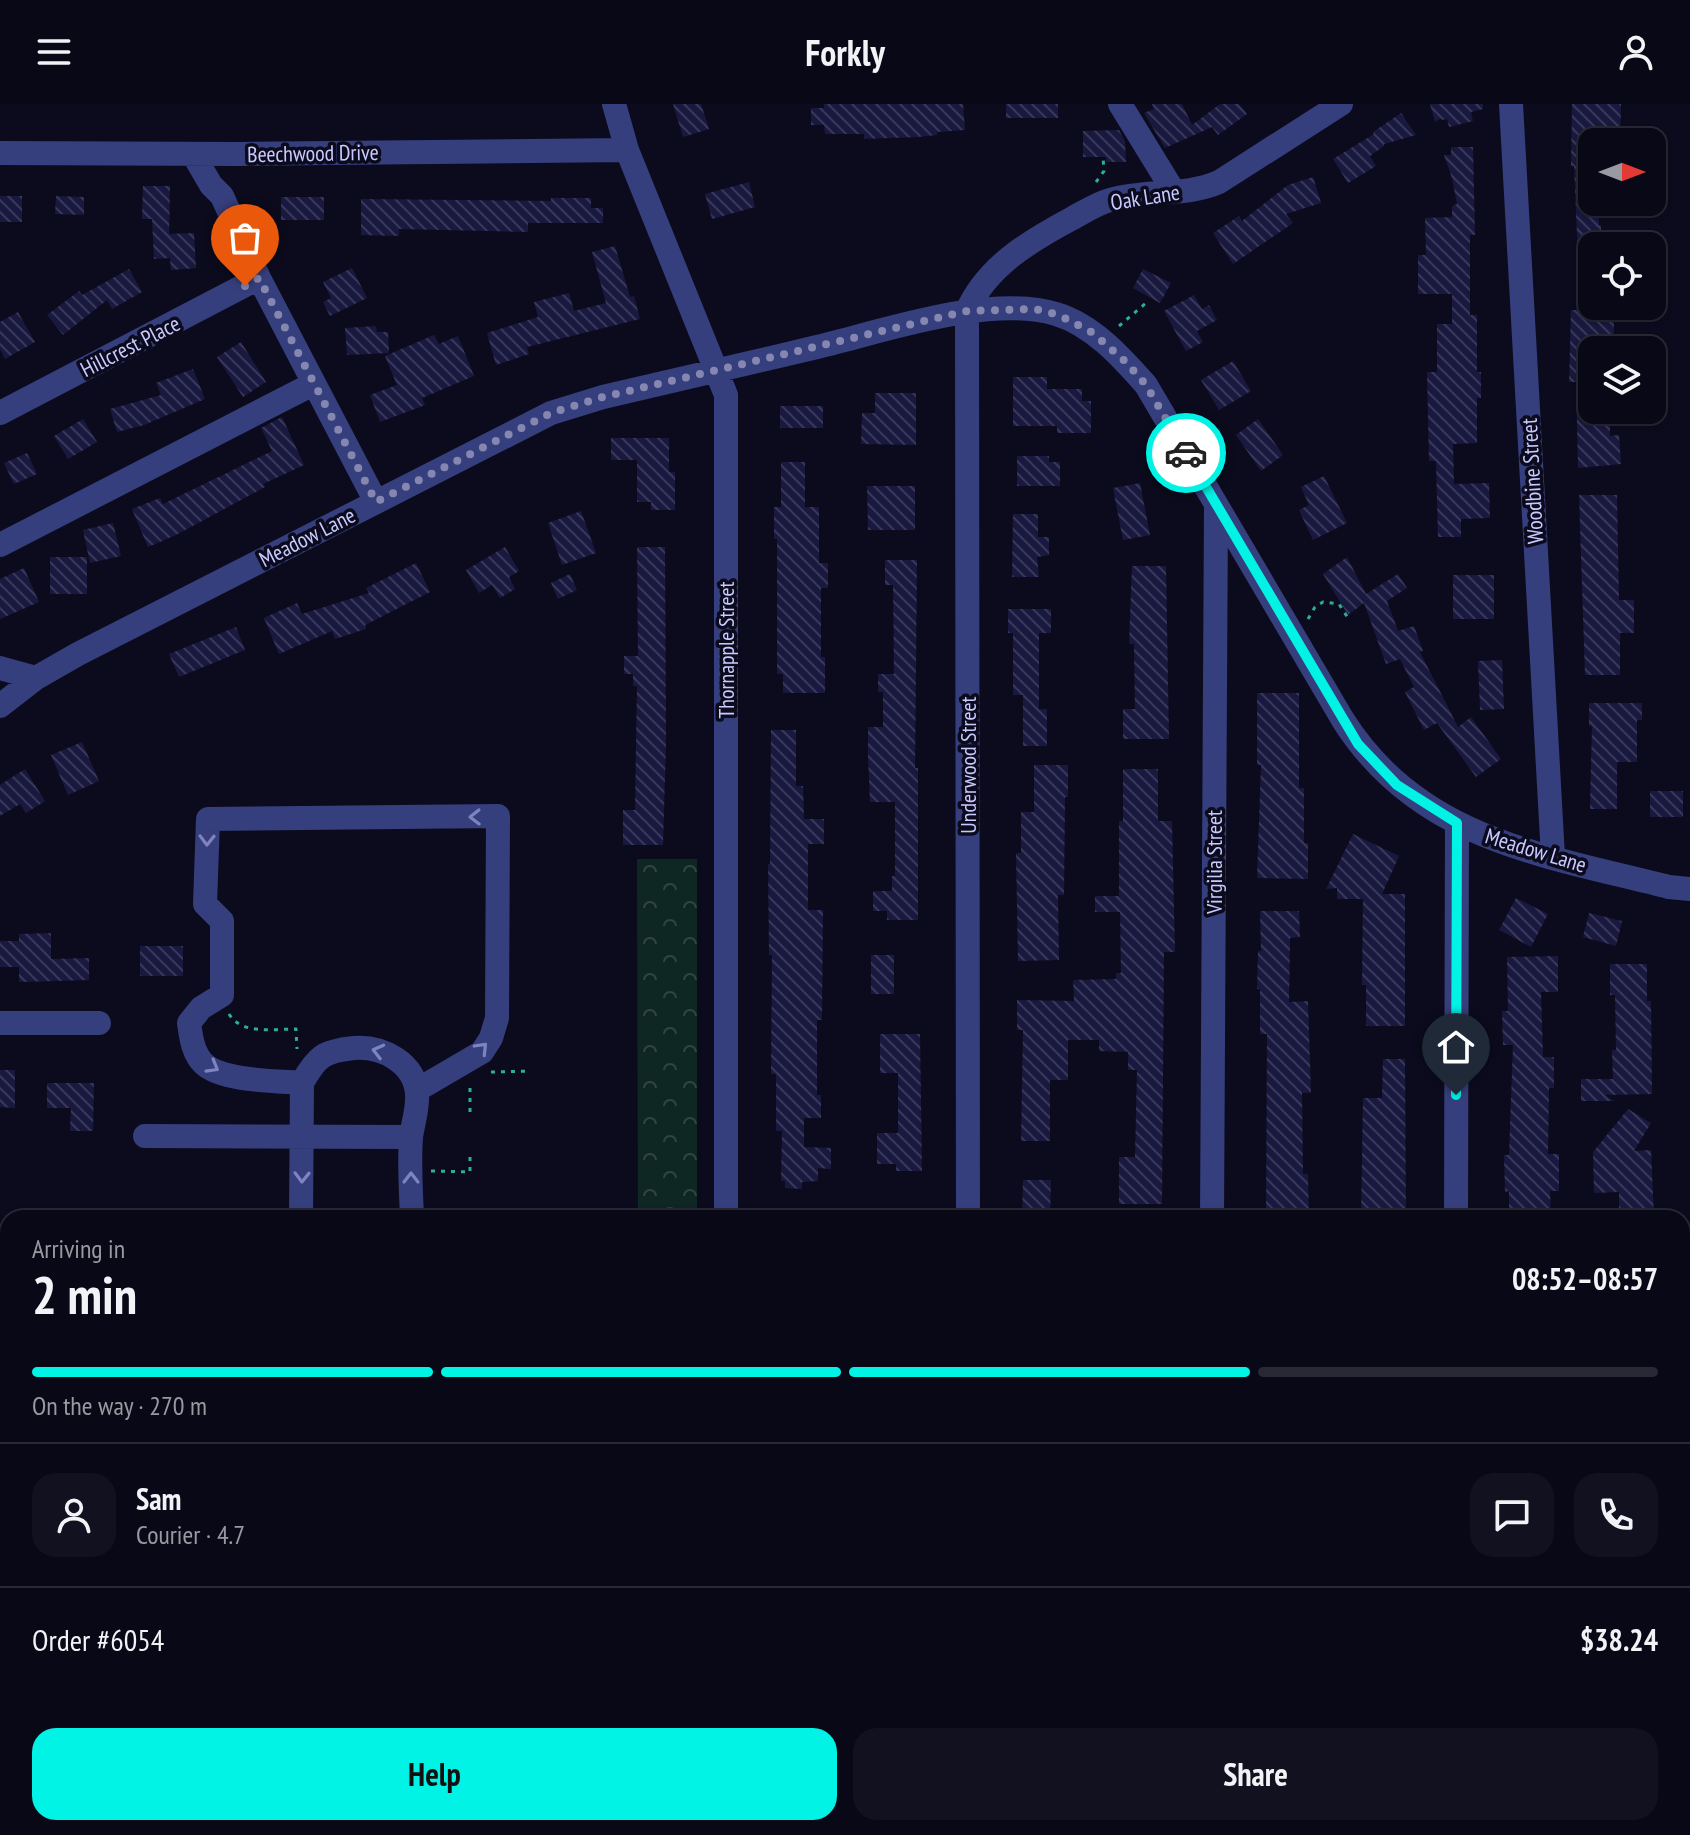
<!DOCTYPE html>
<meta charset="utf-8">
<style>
body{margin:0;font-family:"PT Sans Narrow",sans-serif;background:#12111f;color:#f1f3f6;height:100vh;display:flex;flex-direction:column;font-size:30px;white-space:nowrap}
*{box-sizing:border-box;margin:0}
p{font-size:26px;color:#999aa1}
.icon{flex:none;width:44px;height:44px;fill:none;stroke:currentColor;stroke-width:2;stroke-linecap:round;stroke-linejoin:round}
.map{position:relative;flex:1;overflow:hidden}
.panel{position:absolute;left:0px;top:1106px;width:1690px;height:626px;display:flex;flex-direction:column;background:#090816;border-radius:24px 24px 0 0;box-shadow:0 2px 6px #0004,0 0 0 2px #292935}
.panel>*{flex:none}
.needle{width:52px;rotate:90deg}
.fabs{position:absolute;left:1578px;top:24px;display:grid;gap:16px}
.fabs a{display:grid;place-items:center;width:88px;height:88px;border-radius:16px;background:#090816;box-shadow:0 2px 6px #0004,0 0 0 2px #292935;font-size:40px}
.pin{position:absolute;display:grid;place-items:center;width:68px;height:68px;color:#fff;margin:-82px -34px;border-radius:50% 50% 50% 0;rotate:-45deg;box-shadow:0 0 8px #0007}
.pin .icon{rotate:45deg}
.courier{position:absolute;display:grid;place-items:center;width:80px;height:80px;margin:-40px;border:6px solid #00f3e5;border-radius:50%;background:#fff;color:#222;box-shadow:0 2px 10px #0007}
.summary em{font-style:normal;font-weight:600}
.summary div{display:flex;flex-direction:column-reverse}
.summary{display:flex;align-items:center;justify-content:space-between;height:136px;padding:0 32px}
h1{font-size:52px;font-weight:600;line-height:60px}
.bar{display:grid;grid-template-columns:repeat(4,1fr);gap:12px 8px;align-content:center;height:96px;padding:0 32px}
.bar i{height:10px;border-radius:6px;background:#292935}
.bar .current{background:#00f3e5}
.bar p{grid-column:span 4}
.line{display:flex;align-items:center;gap:20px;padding:0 32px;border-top:2px solid #292935}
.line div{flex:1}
.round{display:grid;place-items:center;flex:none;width:84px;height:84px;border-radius:24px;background:#12111f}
.action{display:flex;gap:16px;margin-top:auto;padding:16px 32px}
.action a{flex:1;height:92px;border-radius:24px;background:#00f3e5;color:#111;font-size:32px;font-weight:600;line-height:92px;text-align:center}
.action a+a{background:#12111f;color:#f1f3f6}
header{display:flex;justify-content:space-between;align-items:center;height:104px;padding:0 32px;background:#090816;font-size:36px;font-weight:600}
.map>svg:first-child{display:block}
.forest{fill:url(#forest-crowns)}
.green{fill:#0f2722}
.building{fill:url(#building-back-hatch)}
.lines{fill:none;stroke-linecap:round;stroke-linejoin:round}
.path{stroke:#2caf92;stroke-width:3;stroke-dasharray:4 6;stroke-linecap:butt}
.minor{stroke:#363f7d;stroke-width:24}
.major{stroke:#a14fff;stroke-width:24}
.oneway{stroke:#7f84be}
.done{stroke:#8687b0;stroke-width:8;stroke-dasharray:0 14.4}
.route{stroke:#00f3e5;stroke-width:10}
.labels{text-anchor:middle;stroke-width:7;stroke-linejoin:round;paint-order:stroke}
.street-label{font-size:22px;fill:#c8caff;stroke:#0c0b1d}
</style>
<header><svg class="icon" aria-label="menu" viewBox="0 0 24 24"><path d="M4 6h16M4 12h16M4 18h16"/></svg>Forkly<svg class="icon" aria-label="person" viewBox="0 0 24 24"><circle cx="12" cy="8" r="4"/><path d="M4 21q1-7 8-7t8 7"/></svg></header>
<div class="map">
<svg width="1690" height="1731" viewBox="0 0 1690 1731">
<defs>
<pattern id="forest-crowns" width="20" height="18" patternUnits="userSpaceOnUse" patternTransform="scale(2)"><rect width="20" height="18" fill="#0f2722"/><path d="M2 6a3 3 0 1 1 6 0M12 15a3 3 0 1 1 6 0" fill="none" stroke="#304543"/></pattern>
<pattern id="building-back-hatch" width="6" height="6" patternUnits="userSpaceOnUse" patternTransform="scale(2)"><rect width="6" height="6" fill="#19183e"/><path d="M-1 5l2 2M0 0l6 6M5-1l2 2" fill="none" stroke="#39385b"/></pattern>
</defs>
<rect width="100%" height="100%" fill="#0c0b1d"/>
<!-- forest -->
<path class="forest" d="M 637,755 L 697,755 L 697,1114 L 638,1114 Z"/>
<!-- green -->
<path class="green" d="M 438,1724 L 535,1724 L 535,1731 L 439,1731 Z"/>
<!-- building -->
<path class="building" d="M 673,0 L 701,0 L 709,25 L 683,33 Z
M 824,0 L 963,0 L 965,26 L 937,28 L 937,31 L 918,33 L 864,35 L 864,30 L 825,30 L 824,21 L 811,21 L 811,4 L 824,4 Z
M 1006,0 L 1058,0 L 1058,14 L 1006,14 Z
M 1152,0 L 1182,0 L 1192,21 L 1220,0 L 1239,0 L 1247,10 L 1218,31 L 1212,23 L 1165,44 L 1144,9 L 1154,5 Z
M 1430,0 L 1483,0 L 1483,5 L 1471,8 L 1473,17 L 1449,23 L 1447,15 L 1441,16 L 1441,14 L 1435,18 Z
M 1572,0 L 1621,0 L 1620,38 L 1592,38 L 1592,98 L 1599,98 L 1599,121 L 1601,121 L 1601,142 L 1592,142 L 1592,155 L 1578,155 L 1574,62 L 1571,62 Z
M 1401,9 L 1416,31 L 1384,40 L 1384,42 L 1370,52 L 1376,62 L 1348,79 L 1333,55 L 1374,30 L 1373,28 Z
M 1119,26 L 1125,37 L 1126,58 L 1106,58 L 1106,53 L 1083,53 L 1083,27 Z
M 1451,43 L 1473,43 L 1475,131 L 1470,131 L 1470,211 L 1477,211 L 1477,268 L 1481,268 L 1481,294 L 1477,294 L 1477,339 L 1453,340 L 1454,380 L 1489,379 L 1490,414 L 1461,415 L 1461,433 L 1438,433 L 1436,357 L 1429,357 L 1427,268 L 1437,268 L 1437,220 L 1452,220 L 1452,190 L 1418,190 L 1418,151 L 1426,151 L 1425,114 L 1452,113 L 1452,102 L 1457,100 L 1452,74 L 1444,51 L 1451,51 Z
M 1313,73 L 1321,99 L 1286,110 L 1293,119 L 1233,160 L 1213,129 L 1239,112 L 1242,117 L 1288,81 Z
M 749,78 L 755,103 L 712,115 L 705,90 Z
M 143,82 L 170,82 L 169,130 L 194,129 L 196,164 L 171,166 L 170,154 L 154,155 L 152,115 L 142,115 Z
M 0,92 L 22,92 L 22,118 L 0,118 Z
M 56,92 L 84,93 L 84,111 L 55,110 Z
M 281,93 L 324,93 L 324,116 L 281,116 Z
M 551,94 L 591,94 L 591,104 L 603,104 L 603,119 L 528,119 L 528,128 L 399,125 L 399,132 L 361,131 L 361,95 L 551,97 Z
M 615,142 L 630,193 L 634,192 L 640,215 L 527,243 L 529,250 L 496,261 L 487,229 L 538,213 L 534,198 L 569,189 L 574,207 L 606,199 L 592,148 Z
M 352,164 L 367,194 L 330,212 L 323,198 L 331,194 L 323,178 Z
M 129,165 L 142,188 L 112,205 L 107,196 L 63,231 L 47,211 L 79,187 L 82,191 Z
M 1143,165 L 1171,179 L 1160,199 L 1133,184 Z
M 1194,191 L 1202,205 L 1209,201 L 1217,216 L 1197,227 L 1203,238 L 1186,247 L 1164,207 Z
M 1571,206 L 1614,206 L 1614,233 L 1592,233 L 1592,306 L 1610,306 L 1610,332 L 1619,331 L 1621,360 L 1578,364 L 1576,278 L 1569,278 Z
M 18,208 L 35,238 L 5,255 L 0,245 L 0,218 Z
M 376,222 L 377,228 L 388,228 L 389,249 L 347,251 L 345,224 Z
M 434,231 L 439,240 L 458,232 L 474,272 L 422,294 L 425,301 L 380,318 L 370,291 L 397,281 L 385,252 Z
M 241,238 L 266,278 L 243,293 L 217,253 Z
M 1233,257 L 1251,287 L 1219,306 L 1201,276 Z
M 193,265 L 205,295 L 144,321 L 117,328 L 110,305 L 161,291 L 156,279 Z
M 1013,273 L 1047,273 L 1047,285 L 1082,285 L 1082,297 L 1091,297 L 1091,329 L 1057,329 L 1057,322 L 1013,322 Z
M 875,289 L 916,289 L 916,341 L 861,340 L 862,309 L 875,309 Z
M 780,302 L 823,302 L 823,324 L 780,324 Z
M 282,313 L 304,361 L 263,380 L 265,383 L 176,431 L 148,443 L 132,405 L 160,394 L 163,400 L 272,347 L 261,324 Z
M 83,315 L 97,338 L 68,355 L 54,332 Z
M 1258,315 L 1283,351 L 1261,367 L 1236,331 Z
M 611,334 L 669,334 L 669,368 L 675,368 L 675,406 L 651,406 L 651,398 L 637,398 L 637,356 L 611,356 Z
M 27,349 L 37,370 L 14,380 L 4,359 Z
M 1017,352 L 1049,352 L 1049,358 L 1060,358 L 1060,382 L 1017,382 Z
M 781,358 L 805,358 L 805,403 L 819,403 L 819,459 L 828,459 L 828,484 L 821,484 L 821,553 L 825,553 L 825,589 L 783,589 L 783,570 L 777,570 L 777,435 L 774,435 L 774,403 L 781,403 Z
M 1324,372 L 1347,419 L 1313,436 L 1299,406 L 1309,401 L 1301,383 Z
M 1140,379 L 1150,431 L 1123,436 L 1113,384 Z
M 867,382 L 915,382 L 915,426 L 868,426 Z
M 1579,391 L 1617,391 L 1619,496 L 1634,496 L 1634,529 L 1620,529 L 1620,571 L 1585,571 Z
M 581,407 L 596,449 L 562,461 L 548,419 Z
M 1013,410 L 1038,410 L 1038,433 L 1049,433 L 1049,451 L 1037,453 L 1039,473 L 1012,473 Z
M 113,419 L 121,452 L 90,459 L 83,426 Z
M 505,443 L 519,467 L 509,473 L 515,485 L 500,494 L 492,481 L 479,489 L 466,466 Z
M 637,443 L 665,443 L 666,638 L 663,741 L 623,741 L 623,706 L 635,706 L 637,582 L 633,582 L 633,570 L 624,570 L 624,552 L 638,552 Z
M 50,453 L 87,453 L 87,490 L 50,490 Z
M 1347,453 L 1366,490 L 1398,470 L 1407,484 L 1387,497 L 1398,527 L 1414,522 L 1423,547 L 1420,548 L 1458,623 L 1471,613 L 1501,655 L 1476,673 L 1437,619 L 1424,626 L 1405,588 L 1414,583 L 1400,555 L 1386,560 L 1364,499 L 1348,511 L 1323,470 Z
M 885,456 L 917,456 L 915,664 L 918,664 L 918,816 L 887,816 L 887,807 L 873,807 L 873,787 L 892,787 L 892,772 L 895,772 L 895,698 L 870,698 L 868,652 L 868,623 L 883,623 L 883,588 L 878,588 L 878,570 L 894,570 L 893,481 L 885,481 Z
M 416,459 L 430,488 L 365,521 L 366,525 L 335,535 L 332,527 L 279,550 L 264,514 L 297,499 L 302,510 L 369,489 L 366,484 Z
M 1132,462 L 1166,462 L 1169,635 L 1123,635 L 1123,605 L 1135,605 L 1134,540 L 1129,540 Z
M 24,464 L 39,498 L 0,515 L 0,475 Z
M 570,470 L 577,486 L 558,495 L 551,479 Z
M 1453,471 L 1494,471 L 1494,515 L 1453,515 Z
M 1008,505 L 1051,505 L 1051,529 L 1039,529 L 1039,605 L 1047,605 L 1047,642 L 1023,642 L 1023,591 L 1013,591 L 1013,529 L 1008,529 Z
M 236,523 L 245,546 L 179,573 L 169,550 Z
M 1502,556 L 1504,605 L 1480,606 L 1478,557 Z
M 1257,589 L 1299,589 L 1299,684 L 1304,684 L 1304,739 L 1308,739 L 1308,775 L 1257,774 L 1261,661 L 1257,661 Z
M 1589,599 L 1642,599 L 1642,616 L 1637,616 L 1637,658 L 1617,658 L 1617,705 L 1590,705 L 1592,622 L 1589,622 Z
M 771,626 L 796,626 L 796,682 L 803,682 L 804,715 L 824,715 L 824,740 L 808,740 L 808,806 L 823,806 L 822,916 L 817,916 L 817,991 L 821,991 L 821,1014 L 804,1014 L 804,1043 L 831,1044 L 831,1065 L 818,1064 L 818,1077 L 802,1078 L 802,1085 L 785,1084 L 785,1077 L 781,1077 L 782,1027 L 776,1027 L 776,970 L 771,970 L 772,851 L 769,851 L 768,760 L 770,760 Z
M 82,638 L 99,677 L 68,691 L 51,651 Z
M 1034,661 L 1068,661 L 1068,693 L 1065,693 L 1064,791 L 1058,791 L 1059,856 L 1018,857 L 1016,749 L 1021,749 L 1021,708 L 1034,708 Z
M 25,665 L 45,697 L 26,709 L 20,700 L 0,712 L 0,681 Z
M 1123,665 L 1158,665 L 1158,717 L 1172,717 L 1175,848 L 1164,848 L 1162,1100 L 1119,1100 L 1119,1053 L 1135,1053 L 1137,966 L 1128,966 L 1128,948 L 1099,947 L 1099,936 L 1068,936 L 1068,976 L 1050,976 L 1050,1037 L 1021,1037 L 1023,926 L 1017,926 L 1017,896 L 1074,897 L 1073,876 L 1116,875 L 1116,869 L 1121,869 L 1120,808 L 1095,808 L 1095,792 L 1119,792 L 1119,717 L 1123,717 Z
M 1650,687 L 1683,687 L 1683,713 L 1650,713 Z
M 1353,730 L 1399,752 L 1382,790 L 1405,790 L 1405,922 L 1366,922 L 1366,881 L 1362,881 L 1363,795 L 1337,795 L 1337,784 L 1326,785 Z
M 1516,794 L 1548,810 L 1531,843 L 1499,826 Z
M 1260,807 L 1299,807 L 1300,833 L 1290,834 L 1289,898 L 1308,897 L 1311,989 L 1302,989 L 1303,1070 L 1308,1070 L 1309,1112 L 1266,1112 L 1267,930 L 1260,930 L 1260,885 L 1257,885 L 1258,847 L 1261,847 Z
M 1589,809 L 1622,817 L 1616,842 L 1583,833 Z
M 51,829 L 51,855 L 89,854 L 89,876 L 19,878 L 19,863 L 0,863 L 0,837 L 19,837 L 19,830 Z
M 140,842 L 183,842 L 183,872 L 140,872 Z
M 871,851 L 894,851 L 894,890 L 871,890 Z
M 1558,852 L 1558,888 L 1541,888 L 1543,953 L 1554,953 L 1554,984 L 1549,984 L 1548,1050 L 1559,1050 L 1559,1087 L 1550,1087 L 1551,1114 L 1509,1114 L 1509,1087 L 1505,1088 L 1504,1051 L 1509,1051 L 1513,941 L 1503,941 L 1502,907 L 1508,907 L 1507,853 Z
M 1610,860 L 1647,860 L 1647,897 L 1651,897 L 1652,990 L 1605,991 L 1614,997 L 1581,997 L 1581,975 L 1613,975 L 1612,946 L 1616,946 L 1615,891 L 1610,891 Z
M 880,930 L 920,930 L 922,1067 L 896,1067 L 896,1060 L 877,1060 L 877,1029 L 898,1029 L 898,969 L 880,969 Z
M 1383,955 L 1405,955 L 1406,1114 L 1361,1114 L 1363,994 L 1382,994 Z
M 0,966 L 15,966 L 15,1004 L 0,1003 Z
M 47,979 L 94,979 L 93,1027 L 70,1027 L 71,1004 L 47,1004 Z
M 1628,1005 L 1651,1019 L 1634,1047 L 1651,1046 L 1654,1114 L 1619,1114 L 1619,1088 L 1594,1089 L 1593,1048 Z
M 1023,1076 L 1051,1076 L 1050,1114 L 1022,1114 Z"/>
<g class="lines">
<!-- path -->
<path class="path" d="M 1096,78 L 1104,67 L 1103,53
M 1119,222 L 1146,199
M 1308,515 L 1315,503 L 1323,498 L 1339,500 L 1348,514
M 229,910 C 242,931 272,925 296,925 L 297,945
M 491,968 L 531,967
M 470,1008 L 470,980
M 431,1067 L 470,1068 L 470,1050
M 841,1114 L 850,1108 L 859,1114"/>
<!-- minor -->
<path class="minor" d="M 614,0 L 627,46 L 726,291 L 726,1114
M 1120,0 L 1174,88
M 1511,0 L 1553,753
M 0,49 L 239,50 L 627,46
M 193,50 L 211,81 L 222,92 L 259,174 L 376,398
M 0,309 L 259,174
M 0,441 L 313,280
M 0,564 L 36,574
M 0,602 L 36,574 L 78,550 L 551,309 L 603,293 C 675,276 746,260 817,243 C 885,227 989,190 1056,210 C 1093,221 1122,254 1146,281 L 1343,616 C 1418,735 1543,751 1669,783 L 1690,785
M 0,919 L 99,919
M 302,979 C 277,977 222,977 204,960 C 193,950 191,933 189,919 L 201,904 L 222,891 L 222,817 L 205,800 L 208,715 L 498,712 L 497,914 L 491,934 L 482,948 L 417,986
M 145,1032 L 411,1033
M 301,1114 L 302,979 C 317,952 324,947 354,944 C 383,942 415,959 417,990 C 418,1005 413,1019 411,1033 C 409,1060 411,1087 412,1114
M 968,1114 L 967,207 C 987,162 1030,137 1071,115 C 1084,108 1096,100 1110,96 C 1146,85 1185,93 1219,78 L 1341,0
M 1212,1114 L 1216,404
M 1456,1114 L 1457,719
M 0,1462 L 8,1462
M 0,1538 L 8,1537
M 0,1646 L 8,1646
M 357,1724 L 357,1731
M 732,1724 L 732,1731
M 994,1724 L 994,1731
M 1225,1724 L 1225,1731
M 1533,1724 L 1537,1731"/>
<!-- major -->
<path class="major" d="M 1682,1248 L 1690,1248
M 0,1249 L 8,1249
M 0,1277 L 8,1277
M 1682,1277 L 1690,1277"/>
</g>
<!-- one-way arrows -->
<defs><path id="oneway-chevron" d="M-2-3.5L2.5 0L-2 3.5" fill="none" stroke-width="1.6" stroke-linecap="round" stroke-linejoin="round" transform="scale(2)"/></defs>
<g class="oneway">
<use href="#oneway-chevron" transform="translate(475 713) rotate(179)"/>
<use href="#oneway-chevron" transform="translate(207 736) rotate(91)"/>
<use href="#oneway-chevron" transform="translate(482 944) rotate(-46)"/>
<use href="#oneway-chevron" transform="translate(378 947) rotate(-166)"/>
<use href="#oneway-chevron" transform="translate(213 963) rotate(30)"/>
<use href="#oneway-chevron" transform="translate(302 1073) rotate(91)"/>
<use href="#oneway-chevron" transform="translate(411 1074) rotate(-90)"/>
</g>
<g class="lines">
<!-- done -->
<path class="done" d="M 245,182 L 259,174 L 376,398 L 551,309 L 603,293 L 967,207 L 1035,205 L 1059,211 L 1093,229 L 1126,258 L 1146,281 L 1186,349"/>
<!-- route -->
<path class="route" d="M 1186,349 L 1358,640 L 1397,681 L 1457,719 L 1456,991"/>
</g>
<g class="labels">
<!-- street labels -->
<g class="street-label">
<text transform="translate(313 49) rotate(-1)" y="8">Beechwood Drive</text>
<text transform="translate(1145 93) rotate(-9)" y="8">Oak Lane</text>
<text transform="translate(130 242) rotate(-27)" y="8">Hillcrest Place</text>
<text transform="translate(1532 377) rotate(-93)" y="8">Woodbine Street</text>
<text transform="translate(307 433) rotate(-27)" y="8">Meadow Lane</text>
<text transform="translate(726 546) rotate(-90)" y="8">Thornapple Street</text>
<text transform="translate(968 661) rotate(-90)" y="8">Underwood Street</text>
<text transform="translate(1536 746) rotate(17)" y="8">Meadow Lane</text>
<text transform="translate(1214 758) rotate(-90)" y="8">Virgilia Street</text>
</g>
</g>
</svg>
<div class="fabs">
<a><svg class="needle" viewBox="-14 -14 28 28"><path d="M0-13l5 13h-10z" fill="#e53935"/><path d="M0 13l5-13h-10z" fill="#999aa1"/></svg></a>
<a><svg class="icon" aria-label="locate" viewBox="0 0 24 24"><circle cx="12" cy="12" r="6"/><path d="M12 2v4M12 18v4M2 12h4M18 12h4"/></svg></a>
<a><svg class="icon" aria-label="layers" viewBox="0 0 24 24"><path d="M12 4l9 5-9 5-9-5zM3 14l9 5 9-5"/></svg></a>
</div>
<div class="pin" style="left:245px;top:182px;background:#ea580c"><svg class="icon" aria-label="bag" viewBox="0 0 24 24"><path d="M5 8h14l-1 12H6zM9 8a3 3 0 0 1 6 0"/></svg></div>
<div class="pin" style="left:1456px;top:991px;background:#1f2937"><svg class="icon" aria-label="home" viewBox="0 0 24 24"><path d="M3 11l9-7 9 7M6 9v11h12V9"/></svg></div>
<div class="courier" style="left:1186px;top:349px"><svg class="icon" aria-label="car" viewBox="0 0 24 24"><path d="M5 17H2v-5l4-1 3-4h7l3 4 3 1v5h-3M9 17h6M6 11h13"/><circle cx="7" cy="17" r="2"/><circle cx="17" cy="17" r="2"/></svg></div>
<section class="panel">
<div class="summary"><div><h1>2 min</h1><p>Arriving in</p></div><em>08:52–08:57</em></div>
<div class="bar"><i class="current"></i><i class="current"></i><i class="current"></i><i></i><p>On the way · 270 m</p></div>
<div class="line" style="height:144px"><a class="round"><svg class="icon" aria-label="person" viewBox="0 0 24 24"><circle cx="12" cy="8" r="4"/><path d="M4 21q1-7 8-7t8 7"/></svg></a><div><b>Sam</b><p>Courier · 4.7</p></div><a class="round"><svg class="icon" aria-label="chat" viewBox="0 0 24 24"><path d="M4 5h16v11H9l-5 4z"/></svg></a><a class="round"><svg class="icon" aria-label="phone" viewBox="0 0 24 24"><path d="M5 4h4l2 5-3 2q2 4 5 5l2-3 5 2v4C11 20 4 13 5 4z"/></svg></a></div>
<div class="line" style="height:104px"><div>Order #6054</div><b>$38.24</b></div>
<div class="action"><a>Help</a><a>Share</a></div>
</section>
</div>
